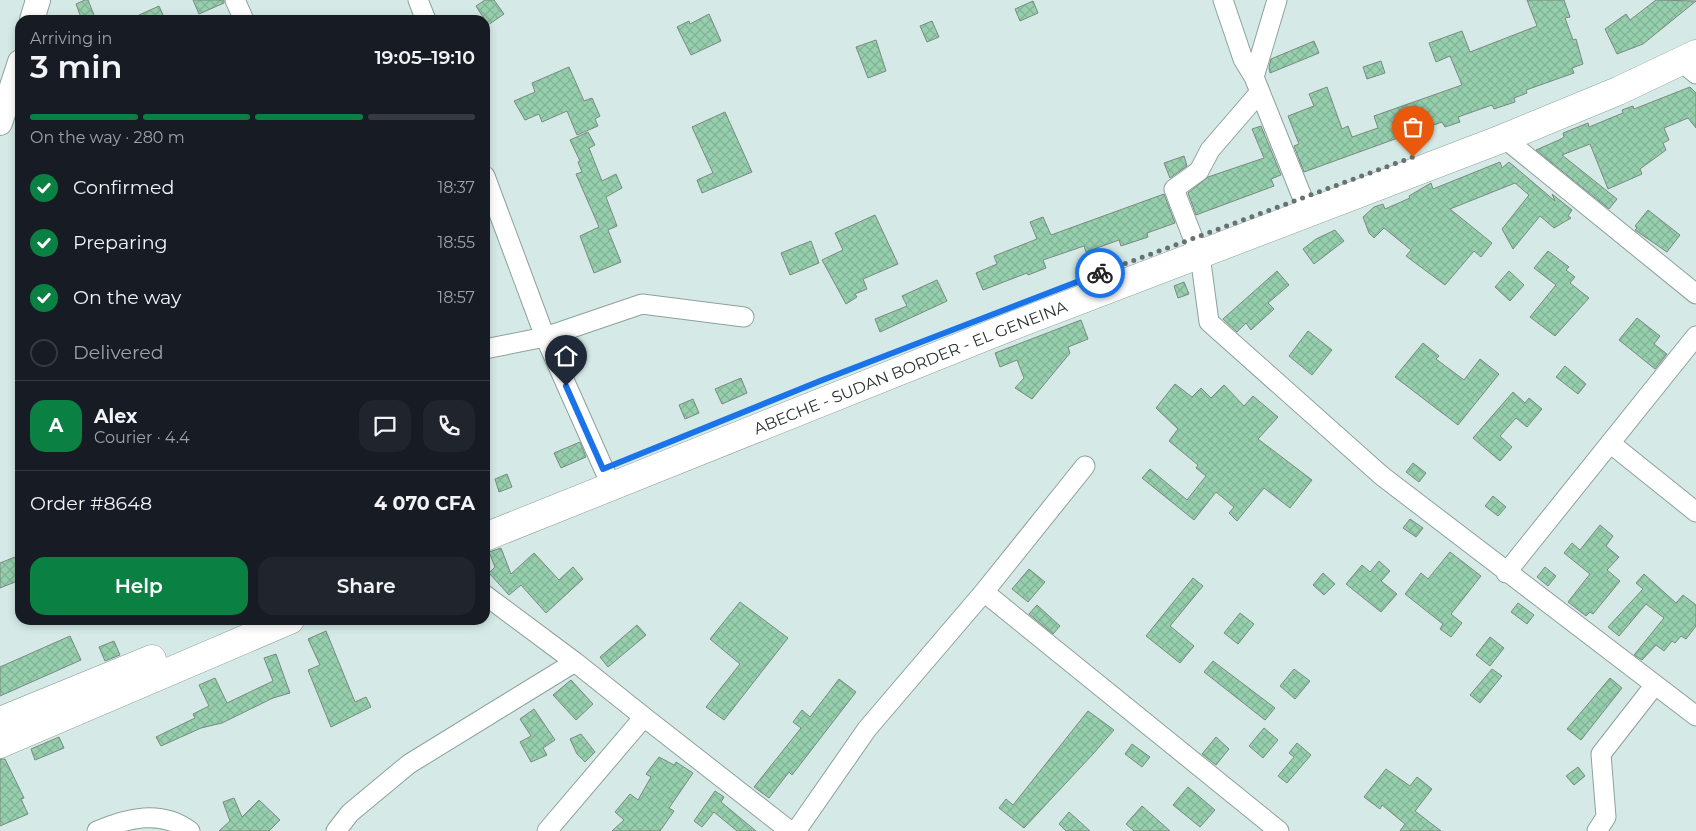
<!DOCTYPE html>
<meta charset="utf-8">
<style>
body{margin:0;font-family:Montserrat,sans-serif;background:#20242c;color:#f1f3f6;height:100vh;display:flex;flex-direction:column;font-size:19px;white-space:nowrap}
*{box-sizing:border-box;margin:0}
p{font-size:16px;color:#9ea1a6}
.icon{flex:none;width:28px;height:28px;fill:none;stroke:currentColor;stroke-width:2;stroke-linecap:round;stroke-linejoin:round}
.map{position:relative;flex:1;overflow:hidden}
.details{position:absolute;left:15px;top:15px;width:475px;height:610px;display:flex;flex-direction:column;background:#171b24;border-radius:15px;box-shadow:0 2px 8px #0003}
.details>*{flex:none}
.pin{position:absolute;display:grid;place-items:center;width:42px;height:42px;color:#fff;margin:-51px -21px;border-radius:50% 50% 50% 0;rotate:-45deg;box-shadow:0 0 5px #0007}
.pin .icon{rotate:45deg}
.courier{position:absolute;display:grid;place-items:center;width:50px;height:50px;margin:-25px;border:4px solid #1a73e8;border-radius:50%;background:#fff;color:#222;box-shadow:0 1px 6px #0007}
.overview em{font-style:normal;font-weight:600}
.overview div{display:flex;flex-direction:column-reverse}
.overview{display:flex;align-items:center;justify-content:space-between;height:85px;padding:0 15px}
h1{font-size:32px;font-weight:600;line-height:38px}
.bar{display:grid;grid-template-columns:repeat(4,1fr);gap:8px 5px;align-content:center;height:60px;padding:0 15px}
.bar i{height:6px;border-radius:4px;background:#363941}
.bar .on{background:#0b8043}
.bar p{grid-column:span 4}
.line{display:flex;align-items:center;gap:12px;padding:0 15px;border-top:1px solid #363941}
.line div{flex:1}
.round{display:grid;place-items:center;flex:none;width:52px;height:52px;border-radius:15px;background:#20242c}
ol{padding:0 15px;list-style:none}
li{display:flex;align-items:center;gap:15px;height:55px}
li p{margin-inline-start:auto}
li .icon{padding:5px;border-radius:50%;background:#0b8043;color:#fff;stroke-width:4}
li:last-child{color:#9ea1a6}
li i{width:28px;height:28px;border:2px solid #363941;border-radius:50%}
.action{display:flex;gap:10px;margin-top:auto;padding:10px 15px}
.action a{flex:1;height:58px;border-radius:15px;background:#0b8043;color:#fff;font-size:20px;font-weight:600;line-height:58px;text-align:center}
.action a+a{background:#20242c;color:#f1f3f6}
.map>svg:first-child{display:block}
.building{fill:url(#building-cross-hatch);stroke:#7b8a80}
.lines{fill:none;stroke-linecap:round;stroke-linejoin:round}
.minor-casing{stroke:#8da19c;stroke-width:21}
.major-casing{stroke:#8da19c;stroke-width:26}
.highway-casing{stroke:#8da19c;stroke-width:29}
.minor{stroke:#fff;stroke-width:19}
.major{stroke:#fff;stroke-width:24}
.highway{stroke:#fff;stroke-width:28}
.done{stroke:#667270;stroke-width:5;stroke-dasharray:0 9}
.route{stroke:#1a73e8;stroke-width:6}
.labels{text-anchor:middle;stroke-width:5;stroke-linejoin:round;paint-order:stroke}
.street-label{font-size:16px;fill:#2a3230;stroke:#fff}
</style>
<div class="map">
<svg width="1696" height="831" viewBox="0 0 1696 831">
<defs>
<pattern id="building-cross-hatch" width="8" height="8" patternUnits="userSpaceOnUse" patternTransform="scale(1.25)"><rect width="8" height="8" fill="#96cfad"/><path d="M0 0l8 8M0 8l8-8" fill="none" stroke="#81b295"/></pattern>
</defs>
<rect width="100%" height="100%" fill="#d5eae6"/>
<!-- building -->
<path class="building" d="M 85,0 L 88,0 L 96,20 L 82,20 L 76,4 Z
M 193,0 L 224,0 L 224,3 L 199,14 Z
M 485,0 L 494,0 L 504,14 L 488,25 L 476,6 Z
M 1527,0 L 1564,0 L 1570,17 L 1565,18 L 1573,40 L 1576,39 L 1583,64 L 1572,68 L 1574,73 L 1526,90 L 1527,93 L 1514,98 L 1515,102 L 1494,109 L 1492,105 L 1458,117 L 1460,122 L 1445,127 L 1442,122 L 1304,172 L 1294,146 L 1299,144 L 1288,116 L 1314,106 L 1309,94 L 1327,87 L 1342,129 L 1348,126 L 1352,137 L 1378,128 L 1374,116 L 1462,85 L 1450,56 L 1436,62 L 1429,43 L 1462,31 L 1470,52 L 1537,26 Z
M 1656,0 L 1696,1 L 1643,44 L 1617,54 L 1605,29 L 1626,14 L 1630,20 Z
M 1033,1 L 1038,13 L 1020,21 L 1015,9 Z
M 159,6 L 164,17 L 157,20 L 128,20 Z
M 709,14 L 721,41 L 691,55 L 677,27 L 689,21 L 690,24 Z
M 932,21 L 939,37 L 927,42 L 920,26 Z
M 876,40 L 886,71 L 868,78 L 856,47 Z
M 1314,41 L 1319,53 L 1270,73 L 1269,68 L 1271,59 Z
M 1381,61 L 1385,73 L 1367,79 L 1363,67 Z
M 569,67 L 584,101 L 592,98 L 600,116 L 595,119 L 598,126 L 577,135 L 567,111 L 542,122 L 539,114 L 525,120 L 514,101 L 535,92 L 532,83 Z
M 1690,87 L 1696,93 L 1696,128 L 1688,118 L 1664,128 L 1669,140 L 1663,143 L 1666,150 L 1640,169 L 1642,174 L 1608,189 L 1590,144 L 1562,155 L 1617,199 L 1609,209 L 1536,150 L 1559,140 L 1564,137 L 1563,133 L 1588,123 L 1589,127 L 1623,113 L 1622,110 L 1633,106 L 1634,109 Z
M 725,112 L 752,172 L 702,193 L 697,180 L 713,173 L 692,127 Z
M 1261,126 L 1281,175 L 1271,179 L 1274,186 L 1196,215 L 1188,193 L 1208,177 L 1264,158 L 1252,129 Z
M 588,132 L 595,145 L 589,148 L 602,181 L 616,174 L 622,188 L 606,197 L 617,226 L 608,230 L 621,262 L 594,273 L 580,236 L 599,227 L 576,174 L 582,172 L 578,162 L 580,161 L 570,140 Z
M 1184,156 L 1187,166 L 1170,178 L 1164,163 Z
M 1500,162 L 1502,168 L 1509,162 L 1555,201 L 1552,194 L 1572,210 L 1568,216 L 1571,218 L 1554,228 L 1540,216 L 1513,249 L 1502,229 L 1529,195 L 1515,183 L 1450,209 L 1492,243 L 1481,257 L 1474,251 L 1445,285 L 1406,256 L 1411,250 L 1384,228 L 1374,238 L 1369,233 L 1363,217 L 1374,207 L 1383,204 L 1385,209 L 1410,198 L 1409,196 L 1431,183 L 1433,189 Z
M 1164,194 L 1175,223 L 1147,233 L 1148,237 L 1121,246 L 1119,240 L 1086,252 L 1084,246 L 1043,260 L 1046,268 L 1028,275 L 1027,273 L 983,290 L 976,273 L 997,264 L 994,256 L 1037,239 L 1030,222 L 1043,217 L 1051,235 Z
M 1648,210 L 1680,235 L 1667,252 L 1635,230 L 1637,228 L 1635,226 Z
M 875,215 L 898,264 L 863,279 L 867,289 L 855,294 L 857,297 L 846,304 L 822,260 L 843,250 L 835,233 Z
M 1335,230 L 1344,241 L 1314,264 L 1303,249 L 1316,239 Z
M 811,241 L 819,263 L 790,275 L 781,253 Z
M 1548,251 L 1569,267 L 1566,270 L 1575,277 L 1570,283 L 1589,298 L 1555,336 L 1530,317 L 1556,285 L 1534,268 Z
M 1277,271 L 1289,285 L 1268,303 L 1274,309 L 1251,330 L 1246,323 L 1237,332 L 1223,319 Z
M 1509,271 L 1524,285 L 1510,301 L 1495,287 Z
M 937,280 L 947,301 L 880,332 L 875,319 L 907,306 L 902,296 Z
M 1184,282 L 1189,294 L 1178,298 L 1174,286 Z
M 1637,318 L 1660,336 L 1654,344 L 1667,354 L 1655,369 L 1619,340 Z
M 1081,320 L 1088,339 L 1068,347 L 1070,353 L 1032,399 L 1015,388 L 1024,378 L 1017,360 L 1000,367 L 995,353 Z
M 1308,331 L 1332,350 L 1312,375 L 1289,356 Z
M 1423,343 L 1439,356 L 1436,359 L 1464,380 L 1480,359 L 1499,374 L 1458,425 L 1395,377 Z
M 1565,366 L 1586,384 L 1578,394 L 1556,377 Z
M 741,378 L 747,393 L 722,404 L 715,389 Z
M 1175,384 L 1192,397 L 1201,388 L 1211,398 L 1224,385 L 1244,406 L 1253,396 L 1278,417 L 1258,439 L 1312,480 L 1290,508 L 1264,488 L 1237,521 L 1229,513 L 1234,507 L 1216,492 L 1194,520 L 1142,478 L 1150,469 L 1187,500 L 1206,476 L 1196,468 L 1198,465 L 1169,441 L 1178,429 L 1156,408 Z
M 1513,392 L 1525,403 L 1529,398 L 1542,409 L 1527,427 L 1516,418 L 1500,436 L 1512,447 L 1500,461 L 1473,438 Z
M 693,399 L 699,413 L 685,419 L 679,405 Z
M 580,442 L 586,457 L 561,468 L 554,453 Z
M 1413,463 L 1426,473 L 1419,482 L 1406,472 Z
M 507,474 L 512,487 L 499,492 L 495,479 Z
M 1493,496 L 1506,507 L 1498,516 L 1485,506 Z
M 1410,519 L 1423,528 L 1416,537 L 1403,528 Z
M 1600,525 L 1613,536 L 1606,546 L 1619,557 L 1607,570 L 1620,581 L 1593,614 L 1590,612 L 1586,616 L 1568,602 L 1590,574 L 1564,553 L 1572,543 L 1580,550 Z
M 501,548 L 511,574 L 534,553 L 559,580 L 573,567 L 583,579 L 546,613 L 521,585 L 509,595 L 489,573 L 495,567 L 489,552 Z
M 1450,552 L 1481,576 L 1451,614 L 1462,623 L 1451,637 L 1440,629 L 1443,624 L 1405,594 L 1421,573 L 1428,579 Z
M 15,557 L 16,561 L 20,559 L 20,580 L 0,588 L 0,563 Z
M 1379,561 L 1390,571 L 1381,581 L 1397,594 L 1381,612 L 1346,584 L 1362,565 L 1370,572 Z
M 1545,567 L 1556,576 L 1548,586 L 1537,577 Z
M 1029,569 L 1045,582 L 1028,602 L 1012,589 Z
M 1323,573 L 1335,584 L 1324,595 L 1313,585 Z
M 1644,574 L 1676,603 L 1683,595 L 1696,605 L 1696,626 L 1686,639 L 1681,636 L 1675,643 L 1672,641 L 1664,651 L 1656,645 L 1642,660 L 1634,655 L 1664,618 L 1646,604 L 1619,636 L 1608,627 L 1643,589 L 1636,583 Z
M 1193,578 L 1203,586 L 1170,626 L 1194,646 L 1180,663 L 1146,636 Z
M 740,602 L 788,638 L 724,720 L 706,707 L 740,664 L 710,639 Z
M 1518,603 L 1534,615 L 1527,624 L 1511,612 Z
M 1037,605 L 1060,626 L 1053,634 L 1029,614 Z
M 1240,613 L 1254,624 L 1238,644 L 1224,633 Z
M 637,625 L 646,635 L 608,667 L 600,657 Z
M 326,631 L 355,702 L 366,697 L 371,707 L 331,727 L 308,670 L 320,665 L 308,639 Z
M 70,636 L 81,660 L 0,696 L 0,667 Z
M 1490,637 L 1504,648 L 1490,666 L 1476,655 Z
M 114,641 L 120,655 L 105,661 L 99,647 Z
M 276,654 L 290,693 L 273,698 L 222,723 L 201,728 L 161,746 L 156,737 L 195,718 L 193,714 L 209,706 L 199,685 L 215,678 L 227,703 L 273,681 L 264,658 Z
M 1213,661 L 1275,708 L 1265,720 L 1204,672 Z
M 1294,669 L 1310,681 L 1295,699 L 1280,686 Z
M 1492,669 L 1502,676 L 1480,703 L 1470,695 Z
M 1610,678 L 1622,688 L 1581,740 L 1567,729 Z
M 839,679 L 856,692 L 792,775 L 789,772 L 769,798 L 754,787 L 801,728 L 793,722 L 802,710 L 810,717 Z
M 571,680 L 593,704 L 576,720 L 553,695 Z
M 534,709 L 555,740 L 543,748 L 547,755 L 531,762 L 520,742 L 531,736 L 520,719 Z
M 1088,711 L 1114,730 L 1093,754 L 1024,828 L 999,808 L 1006,799 L 1013,805 Z
M 1264,728 L 1278,740 L 1263,758 L 1249,746 Z
M 581,734 L 595,752 L 585,762 L 577,754 L 570,739 Z
M 59,737 L 64,748 L 35,760 L 31,749 Z
M 1216,737 L 1229,749 L 1216,765 L 1202,754 Z
M 1297,743 L 1311,755 L 1287,783 L 1278,776 L 1294,757 L 1289,753 Z
M 1132,744 L 1150,757 L 1142,767 L 1125,754 Z
M 659,757 L 674,765 L 676,762 L 693,773 L 669,808 L 674,811 L 660,831 L 612,831 L 624,820 L 615,812 L 630,794 L 638,800 L 651,777 L 646,774 Z
M 0,759 L 5,759 L 24,798 L 21,799 L 28,814 L 0,826 Z
M 1578,767 L 1585,776 L 1574,785 L 1566,776 Z
M 1386,769 L 1410,786 L 1417,777 L 1432,789 L 1415,811 L 1441,831 L 1400,831 L 1405,824 L 1382,805 L 1380,809 L 1364,797 Z
M 1188,787 L 1215,810 L 1200,827 L 1173,805 Z
M 715,791 L 724,797 L 721,802 L 756,831 L 737,831 L 714,812 L 702,827 L 694,821 Z
M 234,798 L 242,817 L 259,800 L 280,820 L 269,831 L 219,831 L 230,821 L 223,802 Z
M 1142,806 L 1170,831 L 1134,831 L 1126,824 Z
M 1069,812 L 1090,831 L 1066,831 L 1059,824 Z"/>
<g class="lines">
<!-- minor casing -->
<g class="minor-casing">
<path id="minor" d="M 235,0 L 244,20
M 418,0 L 426,20
M 1682,62 L 1696,74
M 1254,77 L 1277,0
M 1260,92 L 1303,199
M 1504,138 L 1696,294
M 485,176 L 545,337 L 611,485
M 1193,238 L 1174,189 L 1199,171 L 1210,150 L 1260,92 L 1254,77 L 1243,59 L 1223,0
M 1200,255 L 1209,322 L 1382,476 L 1696,716
M 485,349 L 545,337 L 642,304 L 744,317
M 1610,443 L 1696,512
M 1506,573 L 1696,336
M 984,592 L 1279,831
M 485,595 L 575,662
M 97,831 C 127,818 161,809 190,831
M 336,831 L 350,813 L 409,764 L 575,662 L 644,717
M 547,831 L 644,717 L 790,831
M 796,831 L 867,729 L 984,592 L 1085,466
M 1597,831 L 1606,817 L 1601,754 L 1654,686"/>
</g>
<!-- major casing -->
<g class="major-casing">
<path id="major" d="M 32,20 L 38,0
M 0,123 L 20,62"/>
</g>
<!-- highway casing -->
<g class="highway-casing">
<g id="highway">
<path id="s1" d="M 485,537 L 1007,328 L 1504,138 L 1618,91 L 1696,54"/>
<path d="M 0,721 L 152,659"/>
<path d="M 0,744 L 290,620"/>
</g>
</g>
<!-- minor -->
<use href="#minor" class="minor"/>
<!-- major -->
<use href="#major" class="major"/>
<!-- highway -->
<use href="#highway" class="highway"/>
</g>
<g class="lines">
<!-- done -->
<path class="done" d="M 1100,273 L 1413,157"/>
<!-- route -->
<path class="route" d="M 566,386 L 603,469 L 820,381 L 1100,273"/>
</g>
<g class="labels">
<!-- street labels -->
<g class="street-label">
<text dy="6" stroke="none"><textPath href="#s1" startOffset="458">ABECHE - SUDAN BORDER - EL GENEINA</textPath></text>
</g>
</g>
</svg>
<div class="pin" style="left:1413px;top:157px;background:#ea580c"><svg class="icon" aria-label="bag" viewBox="0 0 24 24"><path d="M5 8h14l-1 12H6zM9 8a3 3 0 0 1 6 0"/></svg></div>
<div class="pin" style="left:566px;top:386px;background:#1f2937"><svg class="icon" aria-label="home" viewBox="0 0 24 24"><path d="M3 11l9-7 9 7M6 9v11h12V9"/></svg></div>
<div class="courier" style="left:1100px;top:273px"><svg class="icon" aria-label="bike" viewBox="0 0 24 24"><circle cx="6" cy="16" r="4"/><circle cx="18" cy="16" r="4"/><path d="M6 16l4-8h5l3 8M10 8l3 8H6M13 5h3"/></svg></div>
<section class="details">
<div class="overview"><div><h1>3 min</h1><p>Arriving in</p></div><em>19:05–19:10</em></div>
<div class="bar"><i class="on"></i><i class="on"></i><i class="on"></i><i></i><p>On the way · 280 m</p></div>
<ol>
<li><svg class="icon" aria-label="check" viewBox="0 0 24 24"><path d="M5 12l5 5 9-10"/></svg>Confirmed<p>18:37</p></li>
<li><svg class="icon" aria-label="check" viewBox="0 0 24 24"><path d="M5 12l5 5 9-10"/></svg>Preparing<p>18:55</p></li>
<li><svg class="icon" aria-label="check" viewBox="0 0 24 24"><path d="M5 12l5 5 9-10"/></svg>On the way<p>18:57</p></li>
<li><i></i>Delivered</li>
</ol>
<div class="line" style="height:90px"><b class="round" style="background:#0b8043;color:#fff">A</b><div><b>Alex</b><p>Courier · 4.4</p></div><a class="round"><svg class="icon" aria-label="chat" viewBox="0 0 24 24"><path d="M4 5h16v11H9l-5 4z"/></svg></a><a class="round"><svg class="icon" aria-label="phone" viewBox="0 0 24 24"><path d="M5 4h4l2 5-3 2q2 4 5 5l2-3 5 2v4C11 20 4 13 5 4z"/></svg></a></div>
<div class="line" style="height:65px"><div>Order #8648</div><b>4 070 CFA</b></div>
<div class="action"><a>Help</a><a>Share</a></div>
</section>
</div>
